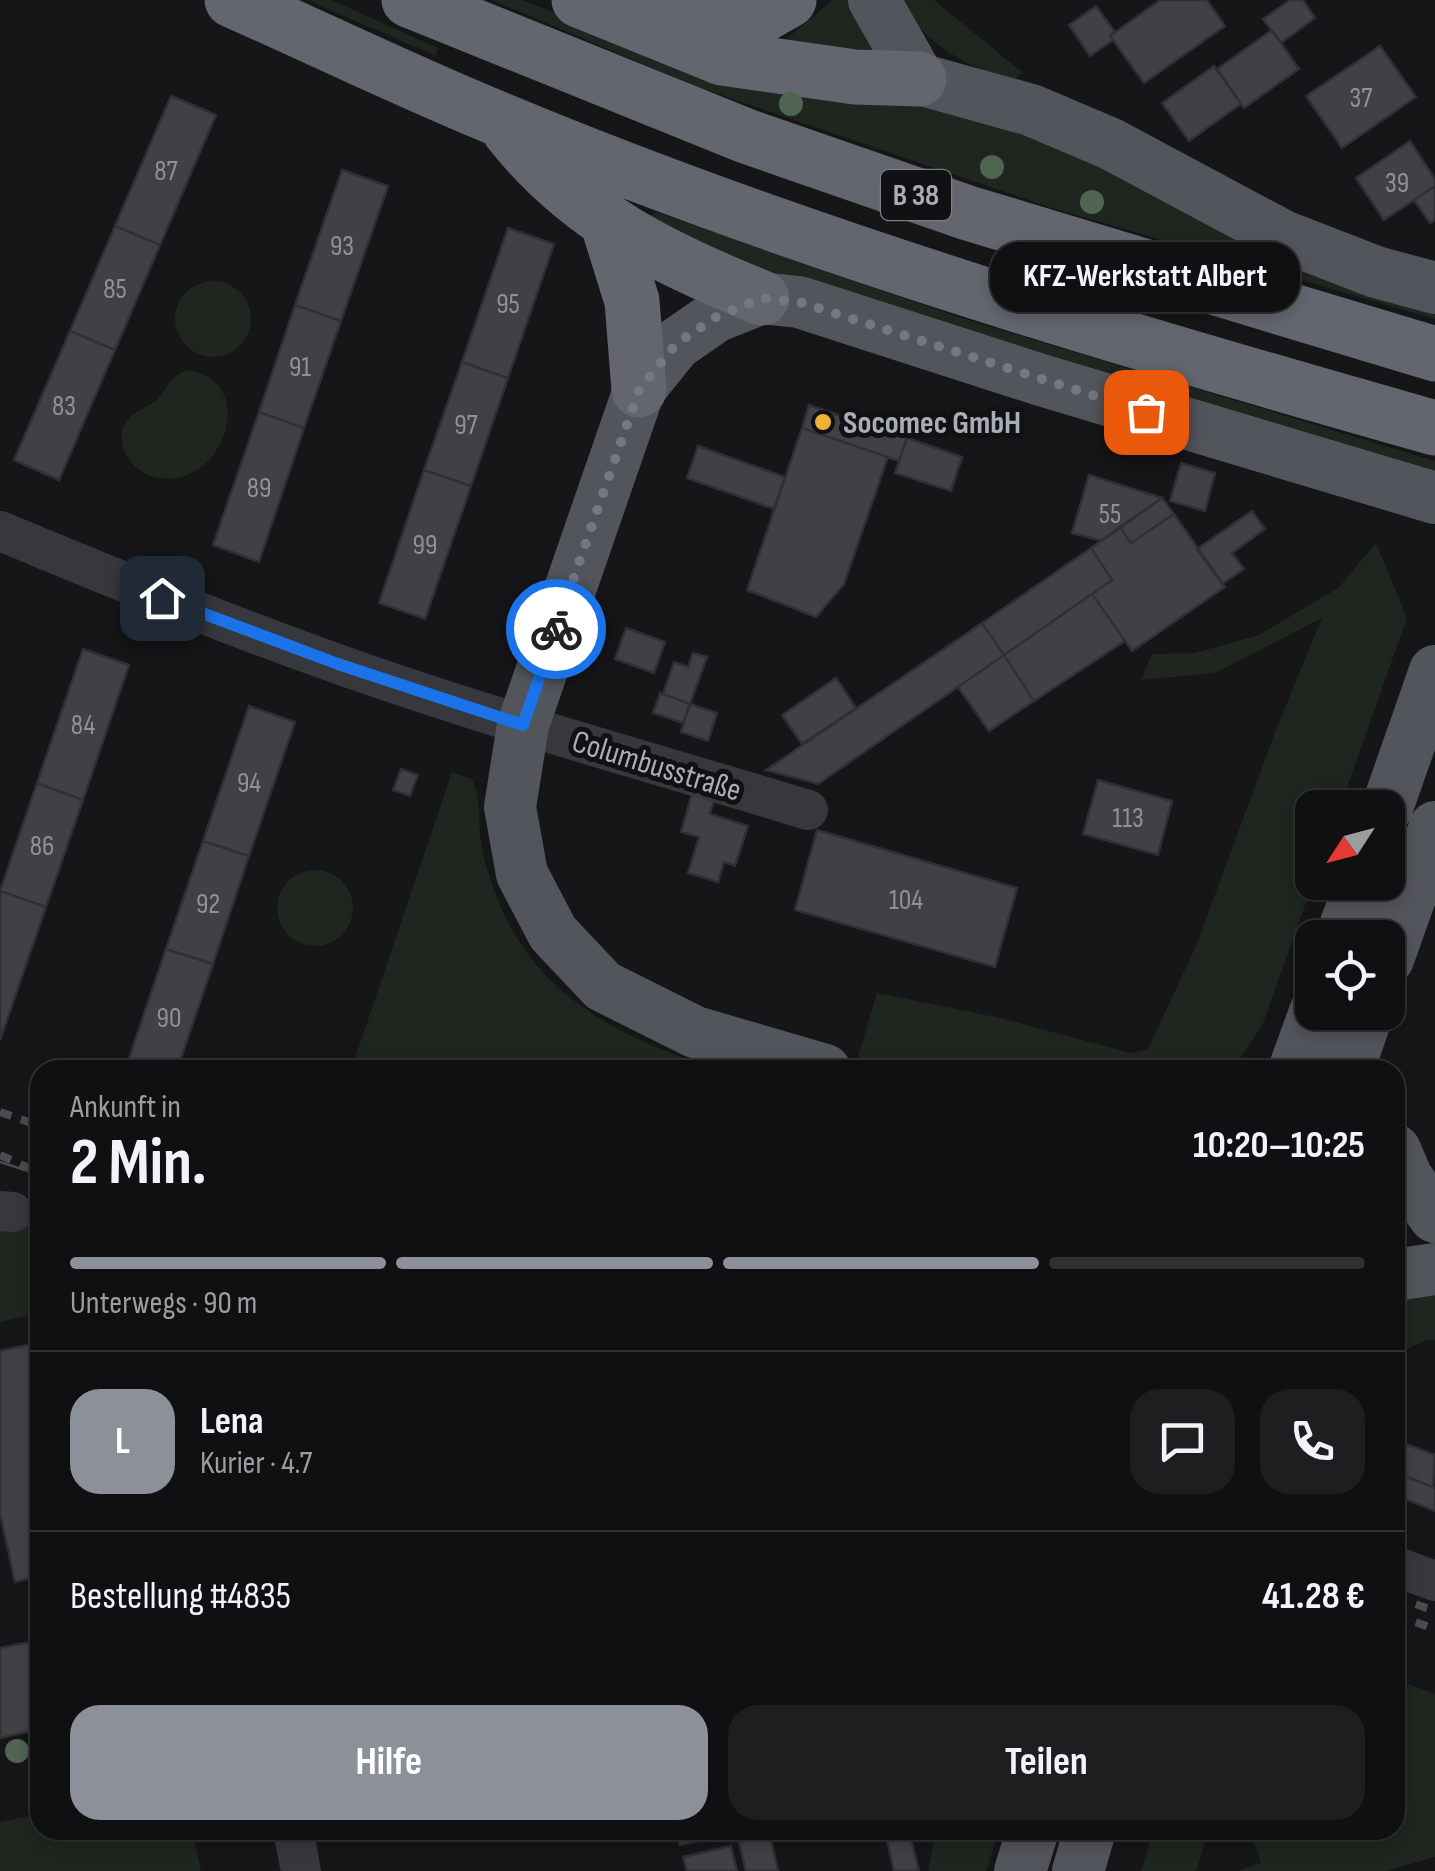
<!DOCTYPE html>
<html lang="de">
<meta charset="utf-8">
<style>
body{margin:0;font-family:"Sofia Sans Condensed",sans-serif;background:#1e1e20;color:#f1f3f6;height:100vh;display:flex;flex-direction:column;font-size:38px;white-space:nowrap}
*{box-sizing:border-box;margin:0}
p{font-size:32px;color:#9c9d9f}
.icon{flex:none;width:55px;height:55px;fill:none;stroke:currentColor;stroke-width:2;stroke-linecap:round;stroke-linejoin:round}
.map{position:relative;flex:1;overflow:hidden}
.side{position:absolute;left:30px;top:1060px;width:1375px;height:780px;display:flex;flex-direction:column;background:#101012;border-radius:30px;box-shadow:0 5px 15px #0003,0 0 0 2px #303032}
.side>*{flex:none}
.needle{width:65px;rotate:234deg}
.buttons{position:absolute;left:1295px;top:790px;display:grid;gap:20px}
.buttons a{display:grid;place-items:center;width:110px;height:110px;border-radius:20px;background:#101012;box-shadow:0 5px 15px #0003,0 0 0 2px #303032;font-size:50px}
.pin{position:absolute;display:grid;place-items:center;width:85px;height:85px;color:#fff;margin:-42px;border-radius:20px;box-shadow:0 5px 15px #0006}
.courier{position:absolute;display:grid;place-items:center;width:100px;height:100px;margin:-50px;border:8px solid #1a73e8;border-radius:50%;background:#fff;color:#222;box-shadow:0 2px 12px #0007}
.bubble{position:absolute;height:70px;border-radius:30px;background:#101012;box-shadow:0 5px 15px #0003,0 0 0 2px #303032;font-size:32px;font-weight:700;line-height:70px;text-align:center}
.summary em{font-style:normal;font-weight:700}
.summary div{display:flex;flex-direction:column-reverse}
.summary{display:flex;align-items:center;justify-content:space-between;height:170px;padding:0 40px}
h1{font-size:65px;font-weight:700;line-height:75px}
.bar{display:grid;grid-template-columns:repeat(4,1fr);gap:15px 10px;align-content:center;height:120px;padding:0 40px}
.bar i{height:12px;border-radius:8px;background:#303032}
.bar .selected{background:#8c9099}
.bar p{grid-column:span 4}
.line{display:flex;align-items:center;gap:25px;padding:0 40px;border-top:2px solid #303032}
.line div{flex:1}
.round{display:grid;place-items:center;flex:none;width:105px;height:105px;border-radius:30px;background:#1e1e20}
.action{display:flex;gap:20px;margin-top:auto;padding:20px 40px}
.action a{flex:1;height:115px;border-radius:30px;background:#8c9099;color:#fff;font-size:40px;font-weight:700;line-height:115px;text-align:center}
.action a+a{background:#1e1e20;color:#f1f3f6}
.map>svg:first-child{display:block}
.green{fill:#1e261f}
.building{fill:#404145;stroke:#303034;stroke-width:2.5}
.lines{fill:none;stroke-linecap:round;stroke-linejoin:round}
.minor{stroke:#37383d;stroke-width:40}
.major{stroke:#53555c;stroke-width:52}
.highway{stroke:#63666e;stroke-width:55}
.tram{stroke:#4a4c52;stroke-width:2.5}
.rail{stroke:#4a4c52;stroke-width:8;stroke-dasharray:12 10;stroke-linecap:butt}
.tree{fill:#506452}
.done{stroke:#757880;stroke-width:10;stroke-dasharray:0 18}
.route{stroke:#1a73e8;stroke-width:12}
.poi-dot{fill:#f2b134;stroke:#111113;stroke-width:4}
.labels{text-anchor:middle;stroke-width:10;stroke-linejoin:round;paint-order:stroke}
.number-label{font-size:28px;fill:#8e929b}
.shield{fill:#111113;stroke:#7b7e86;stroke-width:2.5}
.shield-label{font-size:30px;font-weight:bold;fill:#a8adb8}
.poi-label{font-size:32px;font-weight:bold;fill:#a8adb8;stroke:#111113;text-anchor:start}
.street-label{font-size:32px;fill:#a8adb8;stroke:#111113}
</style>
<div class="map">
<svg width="1435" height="1871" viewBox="0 0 1435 1871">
<rect width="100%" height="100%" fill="#161618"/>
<!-- green -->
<path class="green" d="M 307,0 L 331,0 L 438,48 L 436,56 Z
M 492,0 L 522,0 L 636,44 L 942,105 L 1014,126 L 1435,305 L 1435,319 L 1052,208 L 695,86 Z
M 833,0 L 853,0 L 874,51 L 784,41 Z
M 898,0 L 934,0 L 1023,73 L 1010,82 C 958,59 931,49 898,0 Z
M 655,212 L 955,316 L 1435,461 L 1435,477 L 750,284 L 647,217 Z
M175 319a38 38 0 1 1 76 0a38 38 0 1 1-76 0Z
M 187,370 C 260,378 226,493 154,477 C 133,472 113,445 125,424 C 131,412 145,409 155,401 C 168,390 169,376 187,370 Z
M 1376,543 L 1407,618 L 1340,807 L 1312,808 L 1313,883 L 1262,1026 L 1232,1070 L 893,1070 L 857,1060 L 877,993 L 1000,1018 L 1131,1053 L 1148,1049 L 1196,946 L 1277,727 L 1322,618 L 1215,673 L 1141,680 L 1152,654 L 1195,653 L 1259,635 L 1338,588 Z
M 452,772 L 472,779 C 483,807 477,821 482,847 C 484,862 490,878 495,892 C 530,994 625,1042 722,1070 L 351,1070 Z
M277 908a38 38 0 1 1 76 0a38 38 0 1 1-76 0Z
M 15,1218 L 40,1227 L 30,1264 L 40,1269 L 40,1313 L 0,1322 L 0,1226 Z
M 1435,1290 L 1435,1340 L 1428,1339 L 1395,1355 L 1395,1300 Z
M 1395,1679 L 1435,1694 L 1435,1857 L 1386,1871 L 1237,1871 L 1261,1863 L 1250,1830 L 1395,1830 Z
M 40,1814 L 40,1830 L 192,1830 L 201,1871 L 0,1871 L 0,1822 Z
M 936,1830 L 999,1830 L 986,1871 L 928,1871 Z
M 1153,1830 L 1209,1830 L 1196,1871 L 1141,1871 Z"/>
<!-- building -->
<path class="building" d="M 1160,0 L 1207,0 L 1225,26 L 1144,83 L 1110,36 Z
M 1290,0 L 1303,0 L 1315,18 L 1281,43 L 1263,19 Z
M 1096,6 L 1115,32 L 1110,36 L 1113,40 L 1090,56 L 1069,25 Z
M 1272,30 L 1299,69 L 1244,108 L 1217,69 Z
M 1380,46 L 1416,97 L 1342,148 L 1306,96 Z
M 1214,66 L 1241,104 L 1189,141 L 1162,103 Z
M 171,96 L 216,115 L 160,245 L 115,226 Z
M 1410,141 L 1435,179 L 1435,186 L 1384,220 L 1356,178 Z
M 342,170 L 388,186 L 341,321 L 295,305 Z
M 1435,186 L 1435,220 L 1430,223 L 1414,200 Z
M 115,226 L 160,245 L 115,350 L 70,331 Z
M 508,228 L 554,244 L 508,378 L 462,362 Z
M 295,305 L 341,321 L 304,428 L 259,412 Z
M 70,331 L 115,350 L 59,480 L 14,460 Z
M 462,362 L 508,378 L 471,486 L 424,470 Z
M 809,405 L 907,438 L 899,461 L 802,428 Z
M 259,412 L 304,428 L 259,562 L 213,545 Z
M 802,428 L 888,457 L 844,584 L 816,617 L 747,590 Z
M 907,438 L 962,457 L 951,491 L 895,473 Z
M 698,446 L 785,477 L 774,509 L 687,478 Z
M 1181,463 L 1215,473 L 1205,511 L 1170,501 Z
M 424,470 L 471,486 L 425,619 L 379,603 Z
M 1089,475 L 1162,498 L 1102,541 L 1072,533 Z
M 1162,498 L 1174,514 L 1131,543 L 1120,527 Z
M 1252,511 L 1265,529 L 1232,553 L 1244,569 L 1222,584 L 1197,549 Z
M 1174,514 L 1225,587 L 1132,651 L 1092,594 L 1112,580 L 1091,548 L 1120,527 L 1131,543 Z
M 1091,548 L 1112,580 L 1004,655 L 982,623 Z
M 1092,594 L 1125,641 L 1034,701 L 1004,655 Z
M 982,623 L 1004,655 L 818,784 L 766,770 Z
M 626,628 L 665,642 L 654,673 L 615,659 Z
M 83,649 L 129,665 L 83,800 L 37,783 Z
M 693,653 L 707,657 L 690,704 L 663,694 L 674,662 L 688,667 Z
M 1004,655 L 1034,701 L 989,731 L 958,687 Z
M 836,678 L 856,708 L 802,744 L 782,715 Z
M 660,693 L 690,704 L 683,723 L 653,713 Z
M 690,704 L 717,713 L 708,741 L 681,732 Z
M 249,706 L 295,722 L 249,856 L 203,841 Z
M 401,769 L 418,775 L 410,796 L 393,790 Z
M 1098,780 L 1172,801 L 1158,855 L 1083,834 Z
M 37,783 L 83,800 L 46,907 L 0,891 Z
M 692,794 L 714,801 L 710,814 L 748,826 L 735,866 L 724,862 L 718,882 L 688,873 L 699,837 L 681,832 Z
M 817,830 L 1017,888 L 995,967 L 795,910 Z
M 203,841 L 249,856 L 213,964 L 166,949 Z
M 0,891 L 46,907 L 0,1040 Z
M 166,949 L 213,964 L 177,1070 L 125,1070 Z
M 40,1342 L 40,1576 L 15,1582 L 0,1513 L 0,1351 Z
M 1406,1444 L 1435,1455 L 1433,1487 L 1395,1472 Z
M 1395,1472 L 1435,1488 L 1435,1511 L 1395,1495 Z
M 40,1640 L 40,1729 L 0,1738 L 0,1648 Z
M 676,1830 L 728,1830 L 729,1834 L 680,1845 Z
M 909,1830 L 919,1871 L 894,1871 L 885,1832 Z
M 770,1836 L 778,1871 L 746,1871 L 739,1842 Z
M 731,1846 L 737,1871 L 687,1871 L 683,1857 Z"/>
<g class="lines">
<!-- minor -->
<path class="minor" d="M 0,531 C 112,577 224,624 338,664 C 492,719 651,762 808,810
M 0,1211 L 13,1212
M 1395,1566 L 1435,1581
M 293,1830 L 301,1871"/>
<!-- major -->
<path class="major" d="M 874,0 L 919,79 L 1031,110 L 1111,144 L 1283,236 L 1376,272 L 1435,288
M 1387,808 L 1435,671
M 1341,938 L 1361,882
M 1388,959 L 1435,827
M 825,1070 L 695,1032 L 603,986 L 553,933 L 522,874 L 510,807 L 523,725 L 639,390 L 676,344 L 715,317 L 762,298 L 799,302 L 1041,380 L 1435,498
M 1294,1070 L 1315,1012
M 1348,1070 L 1368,1012
M 1395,1150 L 1407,1178 L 1435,1217
M 1395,1275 L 1435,1269
M 1020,1871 L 1033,1830
M 1078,1871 L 1090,1830"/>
<!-- highway -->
<path class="highway" d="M 232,0 C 322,40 410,83 501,120 C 804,246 1120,339 1435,428
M 409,0 L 746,136 L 968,213 L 1435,354
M 579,0 L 722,58 L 855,77 L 919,79
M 662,23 L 703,25 L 759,17 L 789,0
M 509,130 C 577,217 663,258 762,298
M 608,224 L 632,301 L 639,390"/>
<!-- tram -->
<path class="tram" d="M 0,1162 L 40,1175"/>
<!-- rail -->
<path class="rail" d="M 0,1112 L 40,1126
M 0,1155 L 40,1173
M 1395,1597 L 1435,1611
M 1395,1615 L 1435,1629"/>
</g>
<!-- trees -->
<g class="tree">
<circle cx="791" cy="104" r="12"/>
<circle cx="992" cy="167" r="12"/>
<circle cx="1092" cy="202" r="12"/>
<circle cx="17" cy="1751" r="12"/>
</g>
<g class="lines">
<!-- done -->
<path class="done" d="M 556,629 L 639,390 L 676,344 L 716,317 L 762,298 L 799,302 L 1146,412"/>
<!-- route -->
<path class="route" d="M 162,598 L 338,664 L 523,725 L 556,629"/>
</g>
<!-- markers -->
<circle class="poi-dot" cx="823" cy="422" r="10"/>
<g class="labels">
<!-- number labels -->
<g class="number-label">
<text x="1361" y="107">37</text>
<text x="166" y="180">87</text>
<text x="1397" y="192">39</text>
<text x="342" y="255">93</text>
<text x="115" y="298">85</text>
<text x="508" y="313">95</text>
<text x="300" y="376">91</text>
<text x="64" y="415">83</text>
<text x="466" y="434">97</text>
<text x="259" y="497">89</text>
<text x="1110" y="523">55</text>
<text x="425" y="554">99</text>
<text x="83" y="734">84</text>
<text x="249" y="792">94</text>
<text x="1128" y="827">113</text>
<text x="42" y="855">86</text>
<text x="906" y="909">104</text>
<text x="208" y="913">92</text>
<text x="169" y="1027">90</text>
</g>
<!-- shield labels -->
<rect class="shield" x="881" y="170" width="70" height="50" rx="8"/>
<g class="shield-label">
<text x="916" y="205">B 38</text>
</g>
<!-- poi labels -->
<g class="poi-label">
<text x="843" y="433">Socomec GmbH</text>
</g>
<!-- street labels -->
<g class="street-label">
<text transform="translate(657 765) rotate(17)" y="11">Columbusstraße</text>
</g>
</g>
</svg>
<div class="buttons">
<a><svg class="needle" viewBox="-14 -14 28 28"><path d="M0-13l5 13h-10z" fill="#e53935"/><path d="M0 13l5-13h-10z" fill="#9c9d9f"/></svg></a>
<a><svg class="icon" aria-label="locate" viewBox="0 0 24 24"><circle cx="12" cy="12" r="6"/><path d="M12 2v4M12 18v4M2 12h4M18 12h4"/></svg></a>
</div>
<div class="pin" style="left:1146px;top:412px;background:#ea580c"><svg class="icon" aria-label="bag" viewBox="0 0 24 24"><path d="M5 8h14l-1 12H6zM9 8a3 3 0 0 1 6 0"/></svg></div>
<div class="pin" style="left:162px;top:598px;background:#1f2937"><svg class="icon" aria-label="home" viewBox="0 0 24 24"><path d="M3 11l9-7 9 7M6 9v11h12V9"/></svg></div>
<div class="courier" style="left:556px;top:629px"><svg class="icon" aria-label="bike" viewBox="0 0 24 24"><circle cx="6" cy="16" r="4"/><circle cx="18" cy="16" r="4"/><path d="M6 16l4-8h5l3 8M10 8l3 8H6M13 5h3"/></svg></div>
<div class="bubble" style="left:990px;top:242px;width:310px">KFZ-Werkstatt Albert</div>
<section class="side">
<div class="summary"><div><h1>2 Min.</h1><p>Ankunft in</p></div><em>10:20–10:25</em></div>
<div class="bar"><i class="selected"></i><i class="selected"></i><i class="selected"></i><i></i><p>Unterwegs · 90 m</p></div>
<div class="line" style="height:180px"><b class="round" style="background:#8c9099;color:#fff">L</b><div><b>Lena</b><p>Kurier · 4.7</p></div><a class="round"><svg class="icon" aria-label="chat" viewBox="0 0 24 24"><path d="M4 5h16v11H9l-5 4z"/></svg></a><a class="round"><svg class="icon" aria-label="phone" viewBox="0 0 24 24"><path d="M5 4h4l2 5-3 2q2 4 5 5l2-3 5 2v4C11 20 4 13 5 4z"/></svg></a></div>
<div class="line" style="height:130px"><div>Bestellung #4835</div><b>41.28 €</b></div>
<div class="action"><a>Hilfe</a><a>Teilen</a></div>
</section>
</div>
